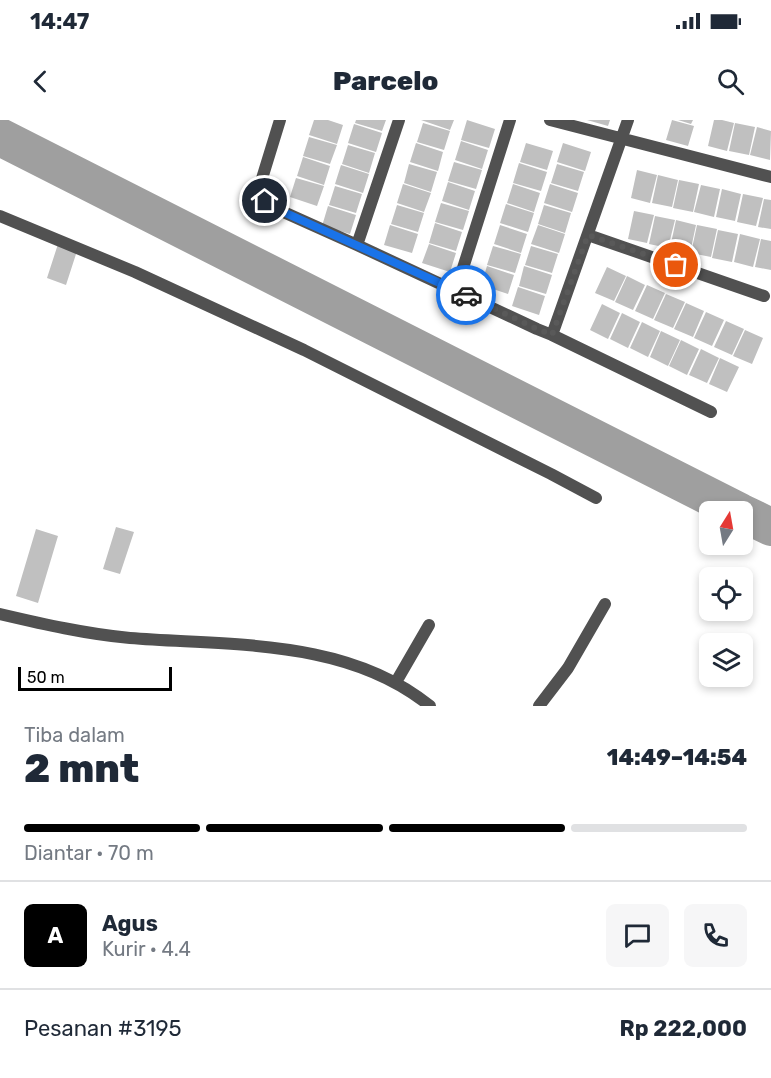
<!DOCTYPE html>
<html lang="id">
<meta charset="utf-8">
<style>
body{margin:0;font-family:Rubik,sans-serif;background:#f6f6f7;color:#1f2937;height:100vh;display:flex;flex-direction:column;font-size:22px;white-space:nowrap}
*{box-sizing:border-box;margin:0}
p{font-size:20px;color:#747a83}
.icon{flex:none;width:33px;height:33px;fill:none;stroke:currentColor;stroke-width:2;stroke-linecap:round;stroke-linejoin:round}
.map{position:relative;height:586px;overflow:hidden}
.sheet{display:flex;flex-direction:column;background:#fff;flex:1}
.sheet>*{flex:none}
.needle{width:39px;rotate:11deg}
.controls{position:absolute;left:699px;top:381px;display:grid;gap:12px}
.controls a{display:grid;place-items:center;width:54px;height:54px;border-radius:9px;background:#fff;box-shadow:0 3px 9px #0003;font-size:30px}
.scale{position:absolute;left:18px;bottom:15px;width:154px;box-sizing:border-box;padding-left:6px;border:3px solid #000;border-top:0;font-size:16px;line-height:21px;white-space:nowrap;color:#000;-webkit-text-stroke:4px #fff;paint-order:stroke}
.pin{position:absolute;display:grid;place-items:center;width:51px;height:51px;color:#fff;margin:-26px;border:3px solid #fff;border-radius:50%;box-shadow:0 2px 6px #0007}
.courier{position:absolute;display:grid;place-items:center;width:60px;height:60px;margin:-30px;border:4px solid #1a73e8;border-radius:50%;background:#fff;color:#222;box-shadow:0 2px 8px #0007}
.headline em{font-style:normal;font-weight:800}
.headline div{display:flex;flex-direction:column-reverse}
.headline{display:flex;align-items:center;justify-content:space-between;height:102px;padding:0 24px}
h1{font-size:39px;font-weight:800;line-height:45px}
.bar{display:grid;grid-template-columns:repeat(4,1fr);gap:9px 6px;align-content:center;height:72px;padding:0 24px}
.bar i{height:8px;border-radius:4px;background:#e0e1e3}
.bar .selected{background:#000}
.bar p{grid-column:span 4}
.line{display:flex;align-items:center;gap:15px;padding:0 24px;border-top:2px solid #e0e1e3}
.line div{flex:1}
.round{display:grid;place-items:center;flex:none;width:63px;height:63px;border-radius:9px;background:#f6f6f7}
.status{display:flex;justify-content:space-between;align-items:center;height:42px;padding:0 30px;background:#fff;direction:ltr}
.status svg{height:16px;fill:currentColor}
header{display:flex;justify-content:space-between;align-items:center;height:78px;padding:0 24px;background:#fff;font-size:27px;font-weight:800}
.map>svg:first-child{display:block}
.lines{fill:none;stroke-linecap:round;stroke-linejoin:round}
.river{stroke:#9f9f9f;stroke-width:38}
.building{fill:#c0c0c0}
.street{stroke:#515151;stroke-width:12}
.done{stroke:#595959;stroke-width:6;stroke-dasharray:0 10.8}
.route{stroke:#1a73e8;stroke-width:8}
</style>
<div class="status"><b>14:47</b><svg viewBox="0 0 49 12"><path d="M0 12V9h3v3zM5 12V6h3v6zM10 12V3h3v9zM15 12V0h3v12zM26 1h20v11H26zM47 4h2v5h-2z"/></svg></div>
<header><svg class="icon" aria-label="back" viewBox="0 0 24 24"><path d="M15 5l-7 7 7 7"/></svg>Parcelo<svg class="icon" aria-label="search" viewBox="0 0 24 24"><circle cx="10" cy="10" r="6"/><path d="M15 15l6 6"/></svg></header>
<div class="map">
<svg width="771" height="586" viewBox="0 0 771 586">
<rect width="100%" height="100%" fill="#fff"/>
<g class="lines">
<!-- river -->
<path class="river" d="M 0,17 L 740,392
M 742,393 L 771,407"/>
</g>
<!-- building -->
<path class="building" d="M 314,0 L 328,0 L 343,5 L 337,24 L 309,15 Z
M 356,0 L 386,0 L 382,11 L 355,3 Z
M 421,0 L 454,0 L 450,10 Z
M 467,0 L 495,9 L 489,28 L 461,20 Z
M 587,0 L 610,0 L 608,6 Z
M 672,0 L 694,6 L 688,26 L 666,20 Z
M 678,0 L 693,0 L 691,4 Z
M 714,0 L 722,0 L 734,3 L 727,31 L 708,26 Z
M 423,3 L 450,11 L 444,30 L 417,22 Z
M 735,3 L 755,7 L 749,35 L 729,31 Z
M 354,4 L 382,13 L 376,32 L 348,23 Z
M 757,7 L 771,11 L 770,40 L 750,35 Z
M 309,17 L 337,25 L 330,44 L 303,36 Z
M 461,21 L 488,30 L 482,49 L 455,40 Z
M 416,23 L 443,32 L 438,51 L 410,42 Z
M 526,23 L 553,31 L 547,50 L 520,42 Z
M 563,23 L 591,32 L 585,51 L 557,42 Z
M 348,25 L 375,33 L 369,53 L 342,44 Z
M 303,37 L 330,46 L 324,65 L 297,56 Z
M 454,42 L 482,50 L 476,69 L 448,61 Z
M 519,43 L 547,52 L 541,71 L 513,63 Z
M 409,44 L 437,52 L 431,72 L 404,63 Z
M 557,44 L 584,52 L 578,71 L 551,63 Z
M 341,45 L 369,54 L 363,73 L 335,64 Z
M 637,50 L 657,55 L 650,83 L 631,78 Z
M 658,55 L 678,60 L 672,87 L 652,83 Z
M 296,58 L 324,66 L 317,86 L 290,77 Z
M 679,60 L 699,64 L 693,92 L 673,88 Z
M 448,62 L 475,71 L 469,90 L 442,81 Z
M 403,64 L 431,73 L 424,92 L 397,83 Z
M 513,64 L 540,73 L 534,92 L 507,83 Z
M 550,64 L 578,73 L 572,92 L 544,83 Z
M 701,65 L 720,69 L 714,97 L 694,92 Z
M 335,66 L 362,74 L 356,93 L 329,85 Z
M 722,69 L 741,74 L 735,101 L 716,97 Z
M 743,74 L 763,78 L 756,106 L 737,102 Z
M 764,79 L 771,80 L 771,109 L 758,107 Z
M 441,83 L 469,91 L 463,110 L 435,102 Z
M 506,84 L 534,93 L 528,112 L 500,103 Z
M 397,85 L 424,93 L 418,112 L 391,104 Z
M 544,85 L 571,93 L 565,113 L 538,104 Z
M 328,86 L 356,95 L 350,114 L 322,106 Z
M 634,91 L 654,95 L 647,123 L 628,119 Z
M 655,96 L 675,100 L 668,128 L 649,124 Z
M 676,100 L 696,105 L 690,133 L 670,128 Z
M 435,103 L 462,112 L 456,131 L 429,123 Z
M 390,105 L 418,114 L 412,133 L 384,125 Z
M 500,105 L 527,114 L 521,133 L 494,124 Z
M 538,105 L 565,114 L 559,133 L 531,124 Z
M 697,105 L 717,109 L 711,137 L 691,133 Z
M 718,110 L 738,114 L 732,142 L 712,138 Z
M 740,114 L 760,119 L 753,147 L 734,142 Z
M 761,119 L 771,121 L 771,150 L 755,147 Z
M 58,124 L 77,131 L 66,165 L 47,158 Z
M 429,124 L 456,133 L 450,152 L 422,143 Z
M 493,126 L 521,134 L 515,153 L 487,145 Z
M 531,126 L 558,134 L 552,153 L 525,145 Z
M 487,146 L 514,155 L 508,174 L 481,165 Z
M 524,146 L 552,155 L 546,174 L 519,166 Z
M 607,147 L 626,156 L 614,181 L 595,173 Z
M 627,156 L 645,165 L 633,190 L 615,182 Z
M 647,165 L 665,173 L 653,199 L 635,191 Z
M 518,167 L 545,176 L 539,195 L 512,186 Z
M 666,174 L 685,182 L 673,208 L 654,200 Z
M 686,183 L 704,191 L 693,217 L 674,209 Z
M 602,184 L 620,193 L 608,219 L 590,210 Z
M 706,192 L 724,200 L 712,226 L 694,218 Z
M 622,193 L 640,202 L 628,228 L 610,219 Z
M 726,201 L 744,209 L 732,235 L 714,227 Z
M 642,202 L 660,211 L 648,237 L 630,228 Z
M 745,210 L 763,218 L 752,244 L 733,236 Z
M 661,211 L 680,220 L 668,246 L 650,237 Z
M 681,220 L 699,229 L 687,255 L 669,246 Z
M 701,229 L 719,238 L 707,263 L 689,255 Z
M 720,238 L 739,247 L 727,272 L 709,264 Z
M 116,407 L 134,412 L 120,454 L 103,449 Z
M 36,409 L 58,416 L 38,483 L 16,476 Z"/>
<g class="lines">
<!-- street -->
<path class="street" d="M 280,0 L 260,65 L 265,81 L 279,90 L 357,125 L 537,209 L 552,215 L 628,0
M 550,0 L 771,57
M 0,96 L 135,152 L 304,230 L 551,354 L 596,378
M 588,115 L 764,176
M 357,125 L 399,0
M 456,170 L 510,0
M 552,215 L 711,292
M 0,494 C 43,504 86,514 130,518 C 231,526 347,518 430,586
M 396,562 L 429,505
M 539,586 L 568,548 L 605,484"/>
</g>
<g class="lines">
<!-- done -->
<path class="done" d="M 466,175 L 537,209 L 552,215 L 588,115 L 676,145"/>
<!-- route -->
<path class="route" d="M 265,81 L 279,90 L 466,175"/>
</g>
</svg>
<div class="controls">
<a><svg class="needle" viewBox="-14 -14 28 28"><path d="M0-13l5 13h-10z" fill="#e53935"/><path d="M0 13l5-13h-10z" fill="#747a83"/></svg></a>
<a><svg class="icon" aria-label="locate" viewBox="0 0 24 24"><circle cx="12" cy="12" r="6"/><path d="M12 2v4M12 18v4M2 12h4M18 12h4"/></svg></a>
<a><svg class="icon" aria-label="layers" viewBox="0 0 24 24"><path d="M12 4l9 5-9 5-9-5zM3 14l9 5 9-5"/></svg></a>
</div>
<div class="scale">50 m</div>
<div class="pin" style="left:676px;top:145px;background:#ea580c"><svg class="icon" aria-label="bag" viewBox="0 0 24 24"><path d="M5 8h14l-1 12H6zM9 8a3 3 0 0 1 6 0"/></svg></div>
<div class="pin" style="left:265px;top:81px;background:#1f2937"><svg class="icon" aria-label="home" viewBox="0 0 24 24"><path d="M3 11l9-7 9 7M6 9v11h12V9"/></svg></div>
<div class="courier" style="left:466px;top:175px"><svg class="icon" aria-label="car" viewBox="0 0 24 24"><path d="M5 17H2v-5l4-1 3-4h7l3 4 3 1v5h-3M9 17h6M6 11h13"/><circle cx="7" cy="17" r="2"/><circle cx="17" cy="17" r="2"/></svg></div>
</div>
<section class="sheet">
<div class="headline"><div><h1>2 mnt</h1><p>Tiba dalam</p></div><em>14:49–14:54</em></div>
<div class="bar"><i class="selected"></i><i class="selected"></i><i class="selected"></i><i></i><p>Diantar · 70 m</p></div>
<div class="line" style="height:108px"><b class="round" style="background:#000;color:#fff">A</b><div><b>Agus</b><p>Kurir · 4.4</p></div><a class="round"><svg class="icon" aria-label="chat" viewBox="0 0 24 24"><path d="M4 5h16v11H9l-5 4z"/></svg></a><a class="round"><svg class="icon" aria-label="phone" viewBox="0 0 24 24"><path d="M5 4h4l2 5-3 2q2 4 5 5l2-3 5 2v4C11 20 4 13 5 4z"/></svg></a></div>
<div class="line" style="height:78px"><div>Pesanan #3195</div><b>Rp 222,000</b></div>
</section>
